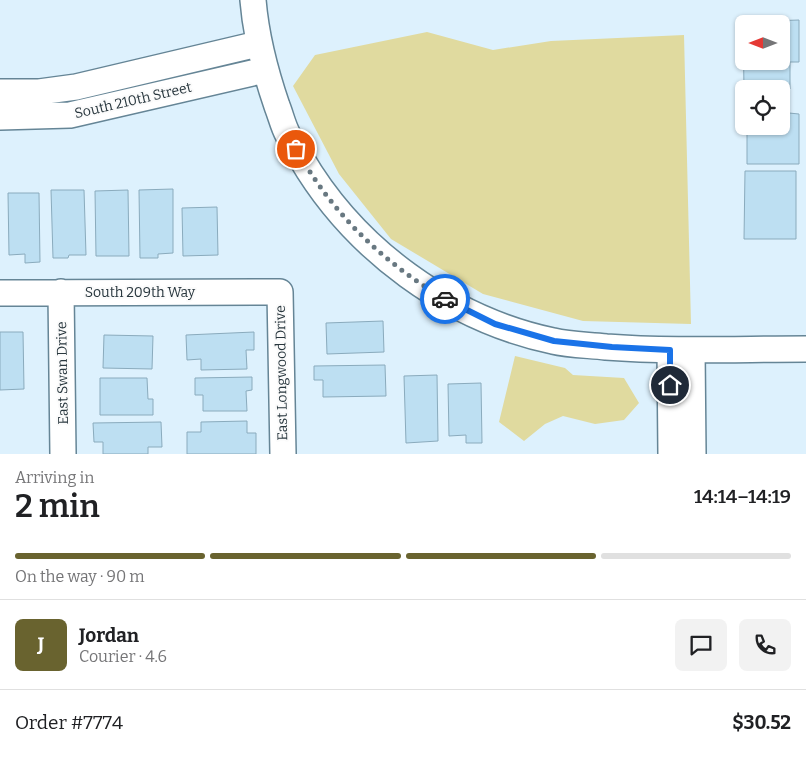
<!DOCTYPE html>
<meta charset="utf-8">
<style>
body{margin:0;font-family:Bitter,serif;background:#f2f2f2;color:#202124;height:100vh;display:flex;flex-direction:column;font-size:19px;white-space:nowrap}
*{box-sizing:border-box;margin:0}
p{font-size:16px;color:#757577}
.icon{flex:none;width:28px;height:28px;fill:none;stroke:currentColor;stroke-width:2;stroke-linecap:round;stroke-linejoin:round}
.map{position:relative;height:454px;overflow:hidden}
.sheet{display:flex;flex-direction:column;background:#fff;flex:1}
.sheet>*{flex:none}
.needle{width:32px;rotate:270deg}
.tools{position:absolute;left:735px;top:15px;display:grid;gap:10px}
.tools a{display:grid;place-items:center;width:55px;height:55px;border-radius:8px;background:#fff;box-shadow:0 1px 4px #0004;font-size:25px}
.pin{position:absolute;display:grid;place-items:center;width:42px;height:42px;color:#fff;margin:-21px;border:2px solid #fff;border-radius:50%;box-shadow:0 1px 5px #0007}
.courier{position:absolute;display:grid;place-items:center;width:50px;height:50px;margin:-25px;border:4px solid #1a73e8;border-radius:50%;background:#fff;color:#222;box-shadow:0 1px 6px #0007}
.head em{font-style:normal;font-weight:600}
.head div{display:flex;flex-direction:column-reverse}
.head{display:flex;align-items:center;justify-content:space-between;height:85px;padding:0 15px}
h1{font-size:32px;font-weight:600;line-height:38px}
.bar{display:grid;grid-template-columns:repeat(4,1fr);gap:8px 5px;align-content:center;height:60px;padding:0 15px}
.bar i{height:6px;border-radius:4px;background:#e0e0e0}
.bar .on{background:#69632f}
.bar p{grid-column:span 4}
.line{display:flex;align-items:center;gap:12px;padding:0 15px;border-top:1px solid #e0e0e0}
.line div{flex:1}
.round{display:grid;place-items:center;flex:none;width:52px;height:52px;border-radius:8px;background:#f2f2f2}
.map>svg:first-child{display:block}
.green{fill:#e0da9f}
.building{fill:#bddff2;stroke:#8aabbd;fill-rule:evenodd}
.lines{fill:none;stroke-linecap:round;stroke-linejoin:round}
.minor-casing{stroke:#658596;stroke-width:28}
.minor{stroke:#fff;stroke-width:25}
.done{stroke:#687881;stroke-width:5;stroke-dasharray:0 9}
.route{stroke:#1a73e8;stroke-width:6}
.labels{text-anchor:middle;stroke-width:4;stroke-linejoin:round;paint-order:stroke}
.street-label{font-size:14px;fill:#29373e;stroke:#fbfbfb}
</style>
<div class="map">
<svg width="806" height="454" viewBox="0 0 806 454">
<rect width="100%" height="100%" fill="#ddf1fd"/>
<!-- green -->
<path class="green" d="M 427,32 L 493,50 L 551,41 L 684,35 L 691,324 L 583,321 L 483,294 L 391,239 L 339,174 L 293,86 L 315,55 Z
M 515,356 L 565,368 L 573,375 L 624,378 L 639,403 L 624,420 L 595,424 L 563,416 L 545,424 L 524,441 L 499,422 Z"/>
<!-- building -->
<path class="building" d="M 799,20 L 799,62 L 790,62 L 790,89 L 744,89 L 743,22 ZM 744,24 L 781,24 L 781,61 L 744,61 Z
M 781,96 L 789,96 L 789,113 L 799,114 L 799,164 L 747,164 L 747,126 L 781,126 Z
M 745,171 L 796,171 L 796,239 L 744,239 Z
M 173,189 L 173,253 L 158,254 L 158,258 L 140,258 L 139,190 Z
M 51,190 L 84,190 L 86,255 L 69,255 L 68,258 L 53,258 Z
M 128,190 L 129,256 L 96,256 L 95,191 Z
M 8,193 L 39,193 L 40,262 L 25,263 L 25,254 L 9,255 Z
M 217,207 L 218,255 L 183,256 L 182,208 Z
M 383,321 L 384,352 L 327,354 L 326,323 Z
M 0,332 L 23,332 L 24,389 L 0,390 Z
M 254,332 L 254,350 L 246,350 L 247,369 L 201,370 L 201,359 L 187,360 L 186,335 Z
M 104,335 L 153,336 L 152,369 L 103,368 Z
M 385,365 L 386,396 L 323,397 L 323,380 L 314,380 L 314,366 Z
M 437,375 L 438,441 L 406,443 L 404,376 Z
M 252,377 L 252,390 L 246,391 L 247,411 L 203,411 L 203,395 L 195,395 L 195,378 Z
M 100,378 L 147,378 L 148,399 L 153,399 L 153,415 L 100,415 Z
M 481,383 L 482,443 L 466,443 L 466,435 L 449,436 L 448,384 Z
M 247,421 L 247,433 L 256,433 L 256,454 L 187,454 L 187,432 L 201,432 L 201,422 Z
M 161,422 L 162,447 L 148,447 L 148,454 L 103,454 L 103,442 L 94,442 L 93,423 Z"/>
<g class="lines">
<!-- minor casing -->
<g class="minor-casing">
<path id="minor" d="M 253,0 C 256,37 265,71 277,106 C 281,116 283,126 288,135 C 291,143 296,150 301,158 C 354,249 449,319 553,341 C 570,345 589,345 606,347 C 672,352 739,349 806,349
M 0,92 L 39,92 L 76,87 L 258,44
M 0,117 L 70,115 L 265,70
M 61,292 L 63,454
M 0,293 L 280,292 L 283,454
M 670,350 L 671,454
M 692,350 L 693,454"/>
</g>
<!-- minor -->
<use href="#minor" class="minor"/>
</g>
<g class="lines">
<!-- done -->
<path class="done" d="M 296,149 C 333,214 381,261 445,299"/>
<!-- route -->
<path class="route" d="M 445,299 L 495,324 L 554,341 L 612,347 L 670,350 L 670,385"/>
</g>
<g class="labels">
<!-- street labels -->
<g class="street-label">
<text transform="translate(133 100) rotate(-13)" y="5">South 210th Street</text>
<text x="140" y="297">South 209th Way</text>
<text transform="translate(62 373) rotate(-91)" y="5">East Swan Drive</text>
<text transform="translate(281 373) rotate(-91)" y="5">East Longwood Drive</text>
</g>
</g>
</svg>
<div class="tools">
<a><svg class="needle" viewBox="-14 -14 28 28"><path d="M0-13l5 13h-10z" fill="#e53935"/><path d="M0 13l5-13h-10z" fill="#757577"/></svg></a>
<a><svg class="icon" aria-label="locate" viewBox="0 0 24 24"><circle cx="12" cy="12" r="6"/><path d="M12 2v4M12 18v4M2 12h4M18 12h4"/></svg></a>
</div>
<div class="pin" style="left:296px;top:149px;background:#ea580c"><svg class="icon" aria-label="bag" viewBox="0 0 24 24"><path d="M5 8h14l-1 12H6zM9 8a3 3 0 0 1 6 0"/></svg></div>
<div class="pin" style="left:670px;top:385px;background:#1f2937"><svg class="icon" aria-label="home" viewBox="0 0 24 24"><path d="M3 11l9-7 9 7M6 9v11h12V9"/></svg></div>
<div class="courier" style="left:445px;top:299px"><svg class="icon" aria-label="car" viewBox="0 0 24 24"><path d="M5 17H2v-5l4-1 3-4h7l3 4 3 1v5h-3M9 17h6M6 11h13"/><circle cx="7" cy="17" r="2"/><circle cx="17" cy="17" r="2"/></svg></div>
</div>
<section class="sheet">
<div class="head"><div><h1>2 min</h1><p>Arriving in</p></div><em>14:14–14:19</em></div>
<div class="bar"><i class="on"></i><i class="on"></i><i class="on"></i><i></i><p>On the way · 90 m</p></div>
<div class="line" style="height:90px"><b class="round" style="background:#69632f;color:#fff">J</b><div><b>Jordan</b><p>Courier · 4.6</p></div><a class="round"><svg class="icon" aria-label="chat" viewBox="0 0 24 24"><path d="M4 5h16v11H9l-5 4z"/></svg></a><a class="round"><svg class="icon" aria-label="phone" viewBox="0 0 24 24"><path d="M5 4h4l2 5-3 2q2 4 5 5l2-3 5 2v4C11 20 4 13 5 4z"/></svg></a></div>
<div class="line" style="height:65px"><div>Order #7774</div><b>$30.52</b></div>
</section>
